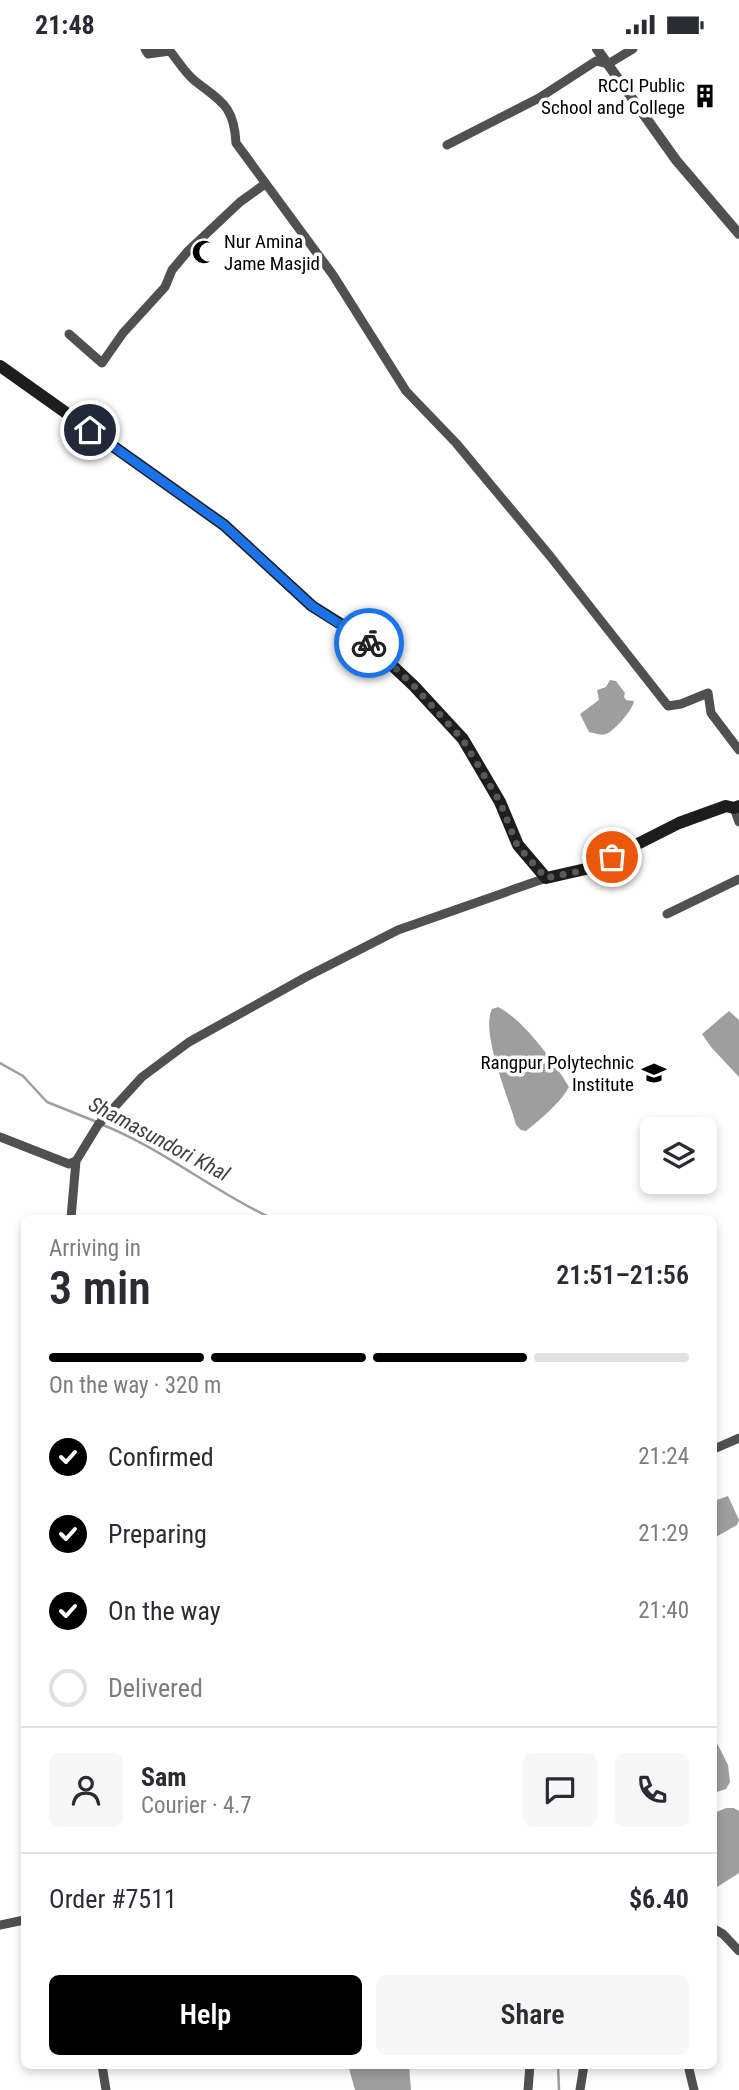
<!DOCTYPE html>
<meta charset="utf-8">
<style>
body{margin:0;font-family:"Roboto Condensed",sans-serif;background:#f7f7f7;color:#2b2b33;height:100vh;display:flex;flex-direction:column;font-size:26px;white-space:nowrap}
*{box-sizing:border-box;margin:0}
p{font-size:23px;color:#7c7c81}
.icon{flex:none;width:38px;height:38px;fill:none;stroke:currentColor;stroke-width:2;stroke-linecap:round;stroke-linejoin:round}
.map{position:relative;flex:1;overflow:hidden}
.side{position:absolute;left:21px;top:1166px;width:696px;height:854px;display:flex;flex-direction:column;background:#fff;border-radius:10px;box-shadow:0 4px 10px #0003}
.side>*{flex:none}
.controls{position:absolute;left:640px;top:1068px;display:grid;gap:14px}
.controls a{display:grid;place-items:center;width:77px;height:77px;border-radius:10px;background:#fff;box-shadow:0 4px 10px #0003;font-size:35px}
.pin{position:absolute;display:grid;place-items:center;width:60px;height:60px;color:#fff;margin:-30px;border:4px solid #fff;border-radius:50%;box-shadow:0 2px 7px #0007}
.courier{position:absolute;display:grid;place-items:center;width:70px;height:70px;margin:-35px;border:5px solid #1a73e8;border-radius:50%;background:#fff;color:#222;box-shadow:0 2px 9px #0007}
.overview em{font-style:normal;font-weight:600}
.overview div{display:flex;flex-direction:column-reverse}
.overview{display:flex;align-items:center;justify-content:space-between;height:119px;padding:0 28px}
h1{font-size:46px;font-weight:600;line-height:52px}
.bar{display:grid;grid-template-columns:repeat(4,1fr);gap:10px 7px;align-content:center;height:84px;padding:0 28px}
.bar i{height:9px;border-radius:5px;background:#e1e1e2}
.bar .active{background:#000}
.bar p{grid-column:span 4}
.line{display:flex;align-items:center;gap:18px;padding:0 28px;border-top:2px solid #e1e1e2}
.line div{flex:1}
.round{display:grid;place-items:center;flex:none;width:74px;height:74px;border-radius:10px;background:#f7f7f7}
ol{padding:0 28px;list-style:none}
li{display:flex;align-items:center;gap:21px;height:77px}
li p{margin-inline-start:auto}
li .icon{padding:7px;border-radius:50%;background:#000;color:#fff;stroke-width:4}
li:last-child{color:#7c7c81}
li i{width:38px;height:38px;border:4px solid #e1e1e2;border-radius:50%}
.primary-button{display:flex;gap:14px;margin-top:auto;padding:14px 28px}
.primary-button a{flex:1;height:80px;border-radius:10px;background:#000;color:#fff;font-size:28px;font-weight:600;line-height:80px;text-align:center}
.primary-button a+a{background:#f7f7f7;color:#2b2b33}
.status{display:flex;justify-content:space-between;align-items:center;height:49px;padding:0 35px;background:#fff;direction:ltr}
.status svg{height:19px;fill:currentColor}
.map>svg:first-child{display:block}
.water{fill:#9e9e9e}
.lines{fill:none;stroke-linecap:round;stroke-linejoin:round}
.stream{stroke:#9e9e9e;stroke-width:2.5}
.minor{stroke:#505050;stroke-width:9}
.tertiary{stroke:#505050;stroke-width:10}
.secondary{stroke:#1d1d1d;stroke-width:12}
.done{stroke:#595959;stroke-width:7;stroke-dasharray:0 12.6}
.route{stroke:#1a73e8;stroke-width:9}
.labels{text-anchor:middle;stroke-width:7;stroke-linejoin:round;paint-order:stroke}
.poi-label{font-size:19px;fill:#000;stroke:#fff;text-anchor:end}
.water-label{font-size:21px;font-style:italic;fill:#3f3f3f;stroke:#fff}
</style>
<div class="status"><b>21:48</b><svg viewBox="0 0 49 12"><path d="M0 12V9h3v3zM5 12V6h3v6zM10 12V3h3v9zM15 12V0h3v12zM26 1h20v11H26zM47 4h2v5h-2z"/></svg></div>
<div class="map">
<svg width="739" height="2041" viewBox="0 0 739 2041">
<rect width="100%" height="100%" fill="#fff"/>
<!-- water -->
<path class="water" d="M 610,631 L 616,632 L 625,644 L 624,648 L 626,651 L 634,652 C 633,661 613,683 606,685 C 600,687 594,684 589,683 L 580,665 L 599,651 L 597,641 L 606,638 Z
M 498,958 C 523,970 555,1014 569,1038 C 561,1053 540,1071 526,1082 L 521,1081 L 516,1076 C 509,1049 480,983 492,960 Z
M 729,962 L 739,971 L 739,1028 L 711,998 L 702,985 Z
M 728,1447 L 739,1471 L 737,1476 L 716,1488 L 714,1487 L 714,1452 Z
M 717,1694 L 728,1716 L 730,1733 L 726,1740 L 714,1744 L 714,1695 Z
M 726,1759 L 734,1759 L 739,1762 L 739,1824 L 714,1840 L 714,1764 Z
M 348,2016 L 409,2016 L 411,2041 L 355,2041 Z"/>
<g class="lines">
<!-- stream -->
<path class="stream" d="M 0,1014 L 23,1027 L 47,1053 L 97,1073
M 103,1076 C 163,1100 213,1142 271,1169
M 558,2016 L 559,2041"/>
<!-- minor -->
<path class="minor" d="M 145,0 L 148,5 L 170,2 C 178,12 185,24 195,32 C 222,53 234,57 236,94 L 333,226 L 406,342 L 456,394 L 550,507 L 668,657 L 681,655 L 708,644 L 711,664 L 739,701
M 447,96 L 539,49 L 596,12 L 608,15 L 633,0
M 69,285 L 102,314 L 123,284 L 165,238 L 172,221 L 188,202 L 240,153 L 265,135
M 734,759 L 739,773
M 667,865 L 739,830
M 0,1088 L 69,1115 L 76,1112
M 71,1169 L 76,1112 L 98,1076 L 142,1028 L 189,993 L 306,928 L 398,881 L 546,829
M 714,1400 L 739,1389
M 0,1876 L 24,1871
M 714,1880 L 723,1885 L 739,1902
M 102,2016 L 106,2041
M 688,2016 L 694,2041
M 528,2041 L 530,2016
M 580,2041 L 584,2016"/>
<!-- tertiary -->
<path class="tertiary" d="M 597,0 L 676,111 L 739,185"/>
<!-- secondary -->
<path class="secondary" d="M 0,317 L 224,476 L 312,557 L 363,589 L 414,637 L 463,690 L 500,753 L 518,796 L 546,829 L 590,819 L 679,774 L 726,757 L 734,759 L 739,757"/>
</g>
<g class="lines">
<!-- done -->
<path class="done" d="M 369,594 L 414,637 L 463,691 L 500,753 L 517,796 L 546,829 L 590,820 L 612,808"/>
<!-- route -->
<path class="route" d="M 90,381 L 224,476 L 312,557 L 369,594"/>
</g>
<!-- icons -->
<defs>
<g id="building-bare" transform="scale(1.89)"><path d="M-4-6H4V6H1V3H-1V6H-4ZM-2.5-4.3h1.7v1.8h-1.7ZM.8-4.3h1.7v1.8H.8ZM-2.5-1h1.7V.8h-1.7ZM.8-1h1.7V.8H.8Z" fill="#000" stroke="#fff" stroke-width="2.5" paint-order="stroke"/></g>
<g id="mosque-bare" transform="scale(1.89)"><path d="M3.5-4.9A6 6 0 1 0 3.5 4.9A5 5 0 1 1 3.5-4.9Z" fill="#000" stroke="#fff" stroke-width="2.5" paint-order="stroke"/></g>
<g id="university-bare" transform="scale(1.89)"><path d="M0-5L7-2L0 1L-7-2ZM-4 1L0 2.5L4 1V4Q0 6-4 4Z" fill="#000" stroke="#fff" stroke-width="2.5" paint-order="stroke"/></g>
</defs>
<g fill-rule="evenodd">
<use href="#building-bare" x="705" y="47"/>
<use href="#mosque-bare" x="204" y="203"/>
<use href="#university-bare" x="654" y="1024"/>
</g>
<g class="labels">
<!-- poi labels -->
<g class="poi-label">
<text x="685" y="43">RCCI Public<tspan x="685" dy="22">School and College</tspan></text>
<text x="224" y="199" text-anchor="start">Nur Amina<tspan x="224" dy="22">Jame Masjid</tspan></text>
<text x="634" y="1020">Rangpur Polytechnic<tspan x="634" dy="22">Institute</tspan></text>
</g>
<!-- water labels -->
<g class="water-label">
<text transform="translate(159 1090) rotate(28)" y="7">Shamasundori Khal</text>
</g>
</g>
</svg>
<div class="controls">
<a><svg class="icon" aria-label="layers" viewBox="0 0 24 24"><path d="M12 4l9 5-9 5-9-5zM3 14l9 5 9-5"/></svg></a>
</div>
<div class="pin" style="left:612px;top:808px;background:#ea580c"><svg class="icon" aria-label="bag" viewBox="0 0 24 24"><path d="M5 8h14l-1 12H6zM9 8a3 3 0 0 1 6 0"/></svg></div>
<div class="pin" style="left:90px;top:381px;background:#1f2937"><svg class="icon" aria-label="home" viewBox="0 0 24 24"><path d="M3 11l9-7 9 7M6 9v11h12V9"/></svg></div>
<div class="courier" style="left:369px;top:594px"><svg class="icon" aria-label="bike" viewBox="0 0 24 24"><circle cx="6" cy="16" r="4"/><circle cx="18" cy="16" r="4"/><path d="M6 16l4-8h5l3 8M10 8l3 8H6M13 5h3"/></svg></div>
<section class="side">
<div class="overview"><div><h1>3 min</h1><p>Arriving in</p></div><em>21:51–21:56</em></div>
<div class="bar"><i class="active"></i><i class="active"></i><i class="active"></i><i></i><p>On the way · 320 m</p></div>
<ol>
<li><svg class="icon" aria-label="check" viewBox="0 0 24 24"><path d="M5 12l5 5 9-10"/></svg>Confirmed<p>21:24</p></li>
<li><svg class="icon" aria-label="check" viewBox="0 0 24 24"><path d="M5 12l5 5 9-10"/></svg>Preparing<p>21:29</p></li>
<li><svg class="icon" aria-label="check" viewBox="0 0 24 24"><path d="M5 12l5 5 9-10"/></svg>On the way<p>21:40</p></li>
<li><i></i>Delivered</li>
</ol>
<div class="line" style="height:126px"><a class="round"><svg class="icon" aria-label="person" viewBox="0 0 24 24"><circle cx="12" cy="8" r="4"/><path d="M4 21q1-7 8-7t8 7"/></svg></a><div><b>Sam</b><p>Courier · 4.7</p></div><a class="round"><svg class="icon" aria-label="chat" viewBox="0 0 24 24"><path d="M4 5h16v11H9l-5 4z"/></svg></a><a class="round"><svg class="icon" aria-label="phone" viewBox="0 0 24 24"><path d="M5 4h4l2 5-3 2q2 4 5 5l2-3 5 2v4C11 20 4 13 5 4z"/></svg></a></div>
<div class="line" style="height:91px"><div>Order #7511</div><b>$6.40</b></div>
<div class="primary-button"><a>Help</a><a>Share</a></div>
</section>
</div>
